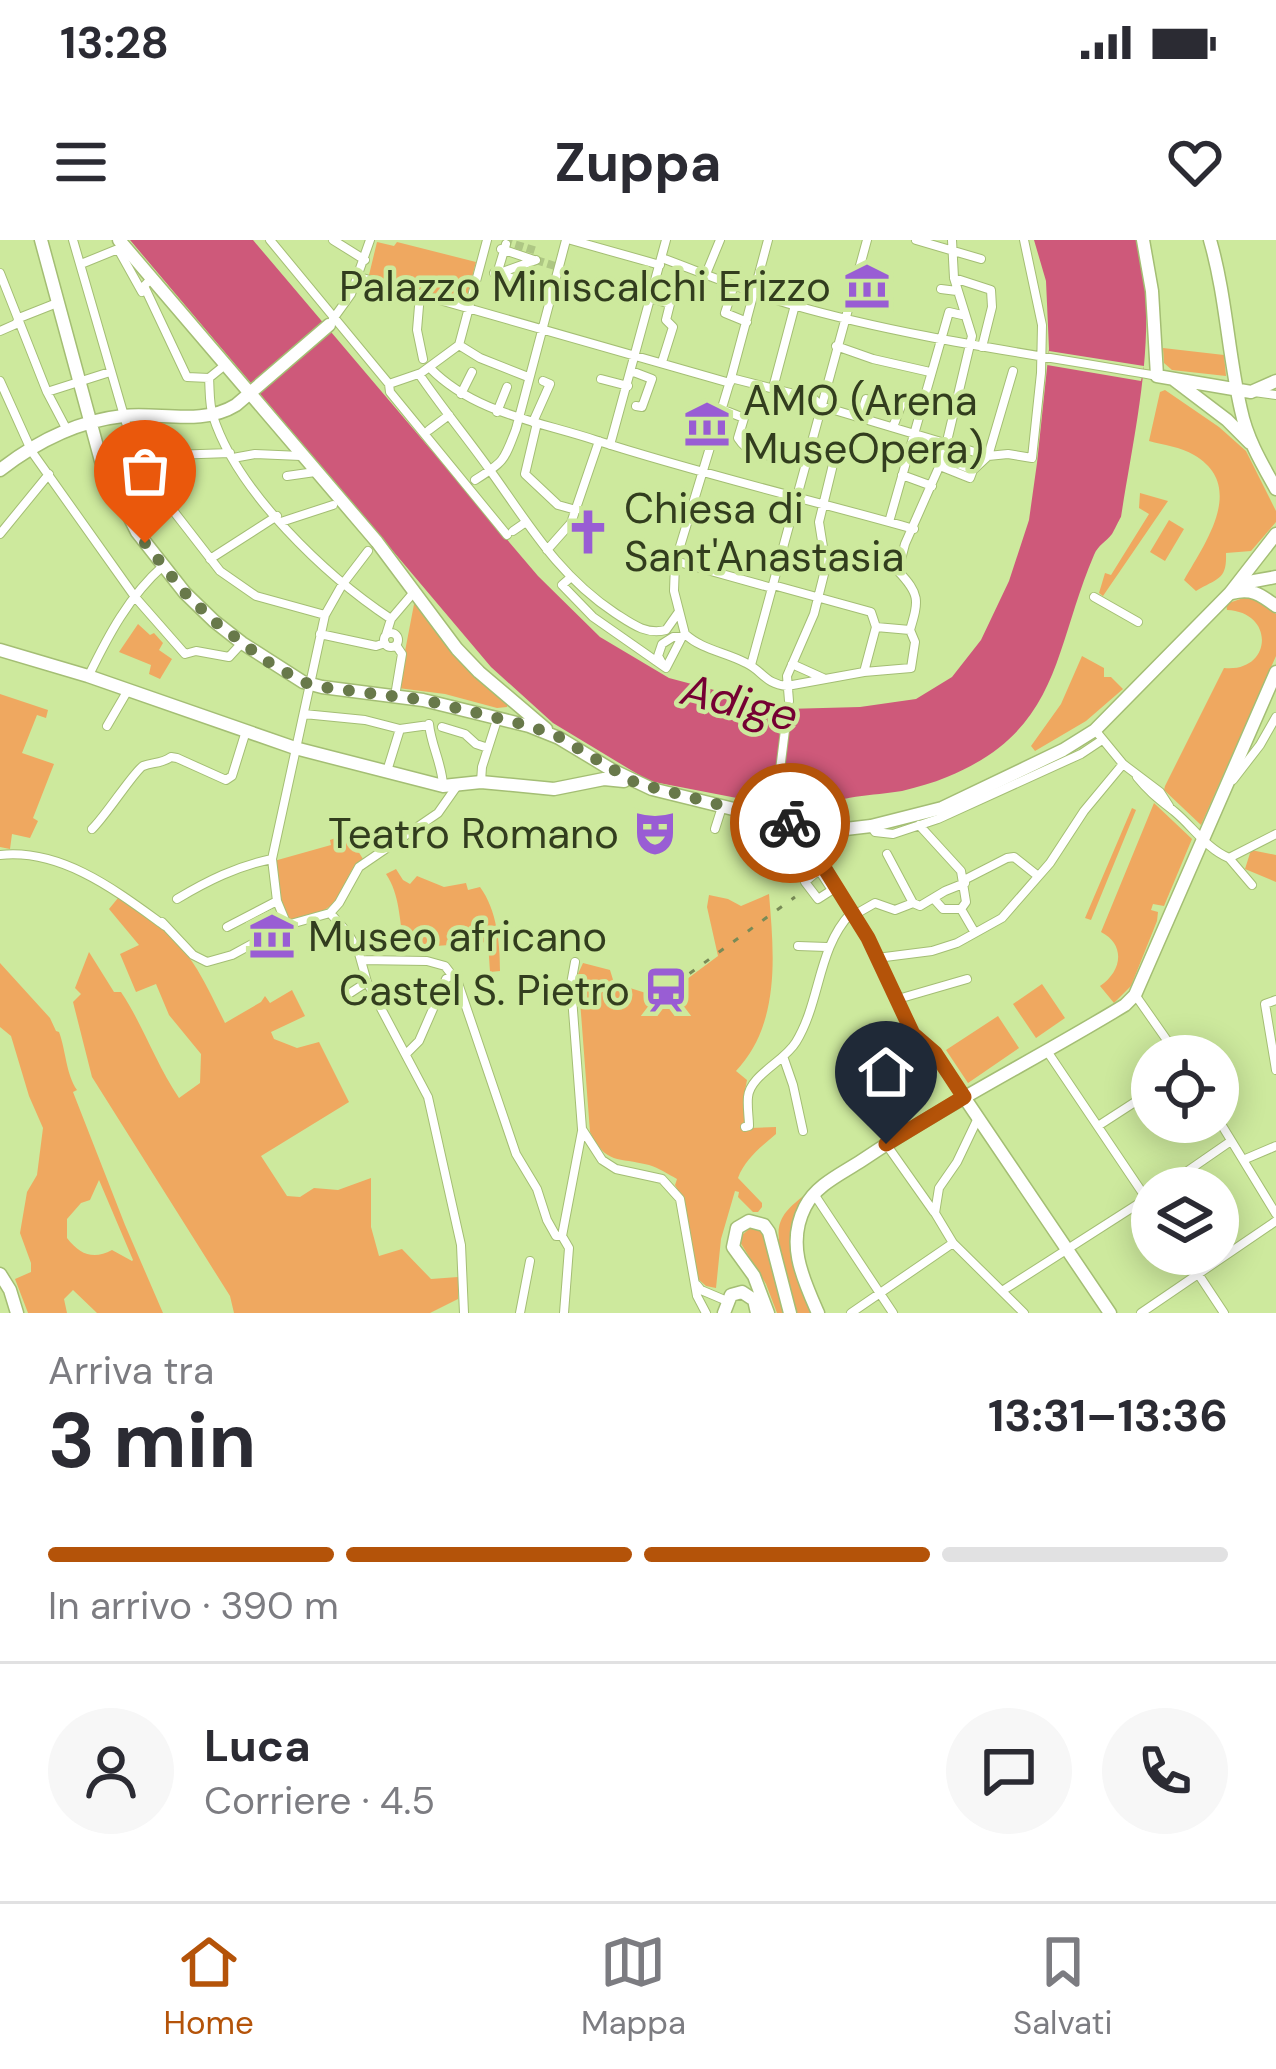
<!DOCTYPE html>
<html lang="it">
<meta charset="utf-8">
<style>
body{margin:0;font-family:"DM Sans",sans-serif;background:#f7f7f7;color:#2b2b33;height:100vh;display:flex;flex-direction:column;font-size:45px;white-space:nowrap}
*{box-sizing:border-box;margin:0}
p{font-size:39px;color:#7c7c81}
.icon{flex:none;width:66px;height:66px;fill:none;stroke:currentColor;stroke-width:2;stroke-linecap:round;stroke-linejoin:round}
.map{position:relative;height:1073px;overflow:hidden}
.side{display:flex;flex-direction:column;background:#fff;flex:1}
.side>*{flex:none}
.fabs{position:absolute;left:1131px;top:795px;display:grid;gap:24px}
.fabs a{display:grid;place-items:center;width:108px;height:108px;border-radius:50%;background:#fff;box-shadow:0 6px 30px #0003;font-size:60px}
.pin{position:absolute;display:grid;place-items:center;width:102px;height:102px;color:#fff;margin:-123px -51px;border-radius:50% 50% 50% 0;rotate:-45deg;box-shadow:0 0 12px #0007}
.pin .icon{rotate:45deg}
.courier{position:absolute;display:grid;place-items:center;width:120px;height:120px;margin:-60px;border:9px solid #b45309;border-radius:50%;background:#fff;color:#222;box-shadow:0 3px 15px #0007}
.overview em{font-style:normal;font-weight:700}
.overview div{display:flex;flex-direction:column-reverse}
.overview{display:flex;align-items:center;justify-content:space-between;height:204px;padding:0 48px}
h1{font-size:78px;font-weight:700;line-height:90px}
.bar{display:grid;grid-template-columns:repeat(4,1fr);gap:18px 12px;align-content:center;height:144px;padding:0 48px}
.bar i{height:15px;border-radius:9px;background:#e1e1e2}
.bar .current{background:#b45309}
.bar p{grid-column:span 4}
.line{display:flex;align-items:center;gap:30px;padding:0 48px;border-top:3px solid #e1e1e2}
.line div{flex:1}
.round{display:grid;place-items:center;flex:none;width:126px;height:126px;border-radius:63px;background:#f7f7f7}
.status{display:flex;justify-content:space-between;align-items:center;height:84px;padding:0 60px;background:#fff;direction:ltr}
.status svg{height:33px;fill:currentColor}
header{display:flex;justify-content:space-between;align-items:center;height:156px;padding:0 48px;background:#fff;font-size:54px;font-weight:700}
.dock{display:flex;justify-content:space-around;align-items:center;height:168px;border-top:3px solid #e1e1e2;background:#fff;font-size:33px;color:#7c7c81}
.dock a{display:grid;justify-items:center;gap:6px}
.dock .current{color:#b45309}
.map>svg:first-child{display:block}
.green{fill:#efa860;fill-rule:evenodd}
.water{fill:#ce597a}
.pier{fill:#cde99d}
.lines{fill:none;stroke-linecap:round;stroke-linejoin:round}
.street-tunnel{stroke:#aec784;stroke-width:8;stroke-dasharray:8 4;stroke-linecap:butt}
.street-casing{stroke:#a4be74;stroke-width:10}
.secondary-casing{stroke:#a4be74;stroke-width:15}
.street{stroke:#fff;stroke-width:8}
.secondary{stroke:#fff;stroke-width:12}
.rail{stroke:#788b57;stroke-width:3;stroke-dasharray:6 12;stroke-linecap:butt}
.done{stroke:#68794a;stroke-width:12;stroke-dasharray:0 21.6}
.route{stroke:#b45309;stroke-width:15}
.labels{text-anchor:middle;stroke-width:9;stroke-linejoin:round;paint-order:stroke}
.poi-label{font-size:42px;fill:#323d1e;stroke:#cde99d;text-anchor:end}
.water-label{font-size:45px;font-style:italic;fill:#750033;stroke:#cde99d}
</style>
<div class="status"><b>13:28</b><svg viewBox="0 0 49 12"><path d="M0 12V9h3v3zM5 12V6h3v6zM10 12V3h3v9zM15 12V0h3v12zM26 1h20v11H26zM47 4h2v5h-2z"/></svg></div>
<header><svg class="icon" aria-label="menu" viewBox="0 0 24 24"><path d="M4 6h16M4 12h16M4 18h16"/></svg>Zuppa<svg class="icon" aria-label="heart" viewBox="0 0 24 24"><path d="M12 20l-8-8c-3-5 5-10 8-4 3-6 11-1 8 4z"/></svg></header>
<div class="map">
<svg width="1276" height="1073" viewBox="0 0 1276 1073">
<rect width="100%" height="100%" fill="#cde99d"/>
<!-- green -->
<path class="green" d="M 377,2 L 394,6 L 397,2 L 476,22 L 465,64 L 369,35 Z
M 1163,108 L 1224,115 L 1226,136 L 1172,130 L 1164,123 Z
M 1165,150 L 1219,187 L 1246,211 L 1276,271 L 1276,282 L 1251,311 L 1226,313 C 1227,340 1218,338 1196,351 L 1184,340 C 1205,303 1247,246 1194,215 C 1181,207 1163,205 1149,201 L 1160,152 Z
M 1140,253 L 1168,261 L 1103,356 L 1099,353 L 1105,333 L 1111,335 L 1149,274 L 1139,268 Z
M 1169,280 L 1184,289 L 1165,321 L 1150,312 Z
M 1249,356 L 1260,360 L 1276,374 L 1276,416 L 1201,585 L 1164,550 L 1165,546 L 1224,428 C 1272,433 1276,372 1227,370 L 1226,364 Z
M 415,359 L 508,462 L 507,467 L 497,468 L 445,454 L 398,448 Z
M 138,384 L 150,395 L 154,393 L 163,403 L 159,410 L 172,419 L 160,439 L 149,434 L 151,425 L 119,412 Z
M 1082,416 L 1104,428 L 1104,437 L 1111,437 L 1123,449 L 1086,481 L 1035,511 L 1031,506 L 1061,464 Z
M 0,454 L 48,470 L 46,478 L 37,475 L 22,513 L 54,524 L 33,578 L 38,581 L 30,598 L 12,594 L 10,609 L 0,607 Z
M 1154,563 L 1192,599 L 1164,666 L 1153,664 L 1151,670 L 1158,672 L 1157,681 L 1131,746 L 1114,763 L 1100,746 C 1122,731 1126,705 1101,692 Z
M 1132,568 L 1136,570 L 1091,680 L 1085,678 Z
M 355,591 L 363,607 L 358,611 L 363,619 C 348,630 349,638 341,652 C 332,672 308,678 288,681 L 279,658 L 274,621 L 331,605 L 330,600 Z
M 1251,610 L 1276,615 L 1276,642 L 1245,629 Z
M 396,629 L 403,640 L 410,644 L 417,636 L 444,647 L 466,643 L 468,650 L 480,647 C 497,670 500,703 500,731 L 490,732 L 488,702 L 410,708 L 409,704 L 404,704 C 399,679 400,655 386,634 Z
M 105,648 C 138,666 172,691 193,723 C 205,741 215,763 225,783 L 261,762 L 265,756 L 270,763 L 292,750 L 305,776 L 271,792 L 274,799 L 297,808 L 319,802 L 349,862 L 261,916 L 287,956 L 300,957 L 314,948 L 338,950 L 371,938 L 371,987 L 379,1016 L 402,1009 L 431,1039 L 458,1037 L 458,1059 L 430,1073 L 234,1073 L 230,1056 L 92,837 L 73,762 L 81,754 L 75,748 L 89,712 L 114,752 L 121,752 C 143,785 156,824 179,858 L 200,843 L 201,814 L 169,775 L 156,744 L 136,752 L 120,714 L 139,705 L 109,669 L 118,658 Z
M 769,654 C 774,714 781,783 736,831 L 747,840 L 744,856 L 750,888 L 776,887 L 776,894 C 761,907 745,919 738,938 L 762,963 L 762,967 L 758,972 L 753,972 L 738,957 L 739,952 L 735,951 L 721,999 L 716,1048 L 706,1046 L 697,1038 L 685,964 L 675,945 L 677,939 C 668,934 659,928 649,925 C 618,917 606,925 590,892 L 578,734 L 583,723 L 610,730 L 614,743 L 665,759 L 679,749 L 679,745 L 718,716 L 707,667 L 709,655 L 728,659 L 741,666 Z
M 0,723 L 50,778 L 56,791 L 59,792 C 66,811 66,834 77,850 L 73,852 L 125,985 L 163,1073 L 97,1073 L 73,1050 L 64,1059 L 67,1073 L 28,1073 L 15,1039 L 31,1032 L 31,1023 L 20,993 L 27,952 L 37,935 L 43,888 L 29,856 L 11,796 L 0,787 ZM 99,940 L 133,1020 L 132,1021 L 112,1010 C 94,1020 80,1015 67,998 L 67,979 L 81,963 L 90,960 Z
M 1042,744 L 1065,778 L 1036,798 L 1013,764 Z
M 998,776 L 1019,808 L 968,843 L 946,810 Z
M 806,954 C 781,1002 789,1028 815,1073 L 793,1073 L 775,1001 L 779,999 C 776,978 789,967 806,954 Z
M 760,988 L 768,1001 L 788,1073 L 777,1073 L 766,1044 L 740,1002 L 741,996 L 749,989 Z"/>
<!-- water -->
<path class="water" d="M 130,0 L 253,0 L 538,336 L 600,397 L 669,438 L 786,469 L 860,467 L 916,459 L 952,437 L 981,400 L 1009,341 L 1029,280 L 1037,223 L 1049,109 L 1046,41 L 1034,0 L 1138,0 C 1159,92 1135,186 1121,277 C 1120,278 1113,293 1112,294 C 1106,302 1098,305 1094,315 C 1053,411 1061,490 947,537 C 933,543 917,547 902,551 C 874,556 836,554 814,573 L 649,541 L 553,483 L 491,427 Z"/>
<!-- pier -->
<path class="pier" d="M 1049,111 L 1144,126 L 1141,141 L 1047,125 Z"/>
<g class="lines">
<!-- street-tunnel -->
<path class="street-tunnel" d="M 504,1 L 537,11
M 536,20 L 555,26"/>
<!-- street casing -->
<g class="street-casing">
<path id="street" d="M 73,0 L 127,186 L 136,206 L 162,244 L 175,273 L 220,331 L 256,356 L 325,375
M 270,0 L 389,144 L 390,152 L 507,295
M 333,0 L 365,20
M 571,0 L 660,25
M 768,0 L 731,138 L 675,323 L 674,351 L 685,394 C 702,410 726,412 746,423 C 763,431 765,444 787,446 L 864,432 L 911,428 L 915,402 L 910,390
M 916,0 L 981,19
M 501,9 L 534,20
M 662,18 C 705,34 748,52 793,65 C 912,99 1035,114 1157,136
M 81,24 L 118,9 L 142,52
M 0,33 L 47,152 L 67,190
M 494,33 L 497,34 L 506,4
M 497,34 L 536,20
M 498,34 L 518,40
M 706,34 L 720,0
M 359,37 L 730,143
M 954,38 L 991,50 L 992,67 L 982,107
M 151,39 L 144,46 L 187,137 L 209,138 L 225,125
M 531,43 L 552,49
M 734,45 L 725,73 L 747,82
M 941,49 L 957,51
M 420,54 L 417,90 L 423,119
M 651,58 L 670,64 L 666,80 L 673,87 L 662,122
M 333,79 L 351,54 L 370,0
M 0,91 L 16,84 L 19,78 L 57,63
M 459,105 L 487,0
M 459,105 L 480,118 L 528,137
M 836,106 L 873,119 L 930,132
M 430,128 C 474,173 537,181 595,200 C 700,234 808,259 914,289
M 631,131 L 652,139 L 642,167 L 636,166
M 419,134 C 442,168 468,199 492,233 C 530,286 558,335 615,373 C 632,384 646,395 666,390 L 678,373
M 209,138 C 210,151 209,164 213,176 C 237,252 326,336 391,379
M 731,138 L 814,159 L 821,166 L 988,216 L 1008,214 L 1032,218 L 1041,133 L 1042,85 L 1024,0
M 601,139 L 628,146
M 0,141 L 32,212 L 135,357 L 185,414 L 196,411 L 229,417 L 241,404
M 389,144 L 421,133 L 459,105
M 773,148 L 795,65
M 47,152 L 110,132
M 1254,152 L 1276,155
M 461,154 L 472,132
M 721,169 L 744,178 L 738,198 C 749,215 762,215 781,217
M 497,172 L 507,147
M 860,177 L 866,159
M 533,182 L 550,144 L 543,141
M 537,183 L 525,234 L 558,265 L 576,270
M 893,187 L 905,155
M 429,190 L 449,175
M 610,205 L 666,0
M 910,207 L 943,216
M 988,216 L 1013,131
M 233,218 L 255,214 L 301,216
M 943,218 L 973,230
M 125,226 L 142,216 L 230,213
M 940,226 L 970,238 L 973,230 L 988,216
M 902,235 L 932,246
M 287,236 L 315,232
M 475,240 C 504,222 504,221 516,189 L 566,0
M 281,282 L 333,265
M 889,282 L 949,72 L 962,75
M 513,291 L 526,282
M 0,294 L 49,234
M 547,310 L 571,283 L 599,201
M 210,319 L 277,276
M 675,321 L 772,348
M 570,338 L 562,345 L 593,377 L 666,428 L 682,397
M 773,345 L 871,372 L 876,387
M 1094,357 L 1138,382
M 876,387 L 910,390
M 910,390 C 919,360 920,354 898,331 L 905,304 L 943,218 L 972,96 L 954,38 L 952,0
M384 400a7 7 0 1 1 14 0a7 7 0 1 1-14 0Z
M 320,394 L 376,406 L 385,403
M 386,395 L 391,379 L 414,352
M 792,424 L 823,438
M 663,425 L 658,416 L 662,404 L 673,397 L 682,397
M 751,425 L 867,0
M 864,432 L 876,387
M 89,435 C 108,396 129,356 163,326
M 395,456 L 402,414 L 396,405
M 789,461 L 787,436 L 814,374 L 826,326 L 819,282 L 836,212
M 304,474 L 365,480 L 400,489 L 429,485
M 429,484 C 431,505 442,524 443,545
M 107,486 L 128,450
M 442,487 L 465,494 L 476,504 L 488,508
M 1095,490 L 1123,524 L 1160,552 L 1169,566
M 387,531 L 400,489
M 1137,537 C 1149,552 1160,560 1175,572 C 1193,587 1207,609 1229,618 L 1276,594
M 1233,540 L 1260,505 L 1276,477
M 481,542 L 482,527 L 497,480
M 774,578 L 788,466
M 919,585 L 961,631 L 966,662 L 961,669 L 975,693
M 871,586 L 875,592 L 893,594 L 938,579 L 1081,514 L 1102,500
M 801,587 L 803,600 L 820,622 L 868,698 L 913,794 L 935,813 L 964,857
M 92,589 C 105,577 135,530 143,526 C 153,522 161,524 171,517 L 177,518 L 226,540 L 232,536 L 246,491
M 715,589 L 722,567
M 887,614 L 913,663
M 0,615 C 62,608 118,652 165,686
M 1229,618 L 1252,645
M 819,630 L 832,650 L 818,659 L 805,642 Z
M 964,640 L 1007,618 L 1014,617 L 1038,636
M 177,659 C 207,641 237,626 272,619
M 934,659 L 943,669 L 961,669
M 330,673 L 287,685 L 277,661 L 272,619 L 325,375 L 342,345 L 368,311
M 330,673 L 347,692 L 358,710 L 367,742 L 428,857 L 461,1005 L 464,1073
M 330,673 L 339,663 L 359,627 L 438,573 L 457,546
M 854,675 L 875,663 L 895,670 L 913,663 L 920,666 L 945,651 L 965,643
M 162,682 L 193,715 L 207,722 L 232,715 L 287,685
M 227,687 L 277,661
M 798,706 L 827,707
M 877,718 L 932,711 L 957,703 L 1002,678 L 1050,623 L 1084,571 L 1123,524
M 361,720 L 427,721 L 445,726 L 458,743 L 516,914 L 537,949 L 547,980 L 556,996 L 562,996 L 569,1008 L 564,1073
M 575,722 L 571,744 L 582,889 L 602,920 L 616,929 L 662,939 L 680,959 L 697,1056 L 706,1073
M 1136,756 L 1178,816
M 344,757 L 367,742
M 898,759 L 967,739
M 1276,760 L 1265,764 L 1276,830
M 1047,811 L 1152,967
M 406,814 L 419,801 L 446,739 L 452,735
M 784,819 L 793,845 L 803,891
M 902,821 L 929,808
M 978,878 L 957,922 L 939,948 L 935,973 L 953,1003 L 1024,1073
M 1218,879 L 1276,974
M 1098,886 L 1152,851
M 745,887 L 749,886 C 749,877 747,867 748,857 C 750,835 784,822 796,802 C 821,761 817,709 851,673
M 886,904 L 934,972
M 1243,920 L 1276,906
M 1163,948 L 1231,901
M 814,954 L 893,1073
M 562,996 L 582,891
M 1185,1014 L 1224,1073
M 697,1045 L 701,1050 L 727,1061
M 1002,1051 L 1152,955
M 520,1073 L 530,1021
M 851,1073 L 953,1003
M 1141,1073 L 1276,981"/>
</g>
<!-- secondary casing -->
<g class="secondary-casing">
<path id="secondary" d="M 41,0 L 101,221 L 137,292 L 185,353 L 214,381 L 242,403 L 303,442 L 322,447 L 423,460 L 529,486 L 559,498 L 612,530 L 652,549 L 811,588 L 837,590 L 871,586 L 942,568 L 1063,510 L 1095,490 L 1230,353 L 1276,294
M 119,0 L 377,302 L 457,409 L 479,432 L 546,489
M 1143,0 L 1152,51 L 1157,136 L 1251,152 L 1276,141
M 1210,0 C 1226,55 1228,114 1241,170 C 1247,199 1262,224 1276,249
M 1173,139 L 1227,180 L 1250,203
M 0,230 C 36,202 77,181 123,176 C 160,172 202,186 236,165 L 329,85
M 1237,349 L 1254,341 L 1276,337
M 1232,353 C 1251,348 1260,354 1276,366
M 0,410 L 88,436 L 295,508 L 443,546 L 481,542 L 554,549 L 604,539 L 624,541
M 964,857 L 1110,1073
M 0,1034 L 10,1050 L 17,1073
M 724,1073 L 731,1055 L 742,1052 L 754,1060 L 757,1073
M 768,1073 L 754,1036 L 733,1007 L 737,988 L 749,981 L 764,985 L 769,992 L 790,1073
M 818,1073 C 803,1039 786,1004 805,967 C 816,945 841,934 861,921 C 946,864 1038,818 1125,765 L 1135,755 L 1276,432"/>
</g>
<!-- street -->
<use href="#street" class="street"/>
<!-- secondary -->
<use href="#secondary" class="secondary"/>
<!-- rail -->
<path class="rail" d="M 675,744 L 795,657"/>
</g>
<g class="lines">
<!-- done -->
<path class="done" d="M 145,303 L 185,353 L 214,381 L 265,420 L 303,442 L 322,447 L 424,460 L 530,486 L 559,497 L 636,543 L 790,583"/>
<!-- route -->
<path class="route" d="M 790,583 L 801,586 L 803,600 L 820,621 L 868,698 L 913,794 L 935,813 L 964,857 L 886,904"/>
</g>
<!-- icons -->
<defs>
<g id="museum-bare" transform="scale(3.6)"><path d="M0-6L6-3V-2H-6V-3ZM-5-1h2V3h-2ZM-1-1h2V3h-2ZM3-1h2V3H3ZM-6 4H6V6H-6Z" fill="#995dd4" stroke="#cde99d" stroke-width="2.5" paint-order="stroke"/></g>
<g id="church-bare" transform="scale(3.6)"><path d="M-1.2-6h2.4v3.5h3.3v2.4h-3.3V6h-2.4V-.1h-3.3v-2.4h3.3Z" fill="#995dd4" stroke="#cde99d" stroke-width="2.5" paint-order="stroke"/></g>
<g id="theatre-bare" transform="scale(3.6)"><path d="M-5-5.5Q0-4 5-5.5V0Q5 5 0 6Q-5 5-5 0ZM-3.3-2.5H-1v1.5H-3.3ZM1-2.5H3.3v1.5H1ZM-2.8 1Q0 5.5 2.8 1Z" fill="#995dd4" stroke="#cde99d" stroke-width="2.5" paint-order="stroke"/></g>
<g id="station-bare" transform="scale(3.6)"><path d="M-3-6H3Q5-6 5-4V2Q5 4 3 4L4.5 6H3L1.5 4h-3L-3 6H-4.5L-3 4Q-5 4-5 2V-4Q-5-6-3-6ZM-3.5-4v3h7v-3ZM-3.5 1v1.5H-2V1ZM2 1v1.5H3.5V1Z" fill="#995dd4" stroke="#cde99d" stroke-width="2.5" paint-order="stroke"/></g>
</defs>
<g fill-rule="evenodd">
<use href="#museum-bare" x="867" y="46"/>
<use href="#museum-bare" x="707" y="184"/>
<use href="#church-bare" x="588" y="292"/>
<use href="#theatre-bare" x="655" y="593"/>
<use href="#museum-bare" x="272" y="696"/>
<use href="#station-bare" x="666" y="750"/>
</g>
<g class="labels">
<!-- poi labels -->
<g class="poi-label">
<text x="831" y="61">Palazzo Miniscalchi Erizzo</text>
<text x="743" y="175" text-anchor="start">AMO (Arena<tspan x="743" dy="48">MuseOpera)</tspan></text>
<text x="624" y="283" text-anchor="start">Chiesa di<tspan x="624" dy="48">Sant'Anastasia</tspan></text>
<text x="619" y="608">Teatro Romano</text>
<text x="308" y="711" text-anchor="start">Museo africano</text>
<text x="630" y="765">Castel S. Pietro</text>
</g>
<!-- water labels -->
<g class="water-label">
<text transform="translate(740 462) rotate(14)" y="16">Adige</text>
</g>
</g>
</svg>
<div class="fabs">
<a><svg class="icon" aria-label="locate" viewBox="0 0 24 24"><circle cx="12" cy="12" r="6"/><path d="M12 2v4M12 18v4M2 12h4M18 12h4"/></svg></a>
<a><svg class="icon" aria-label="layers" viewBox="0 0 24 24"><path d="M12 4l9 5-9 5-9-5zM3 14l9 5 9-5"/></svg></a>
</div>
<div class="pin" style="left:145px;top:303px;background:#ea580c"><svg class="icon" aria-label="bag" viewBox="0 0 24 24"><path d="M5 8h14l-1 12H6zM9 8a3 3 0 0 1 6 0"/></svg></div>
<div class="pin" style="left:886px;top:904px;background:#1f2937"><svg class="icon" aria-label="home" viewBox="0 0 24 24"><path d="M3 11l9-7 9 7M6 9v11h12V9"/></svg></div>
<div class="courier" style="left:790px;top:583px"><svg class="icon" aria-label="bike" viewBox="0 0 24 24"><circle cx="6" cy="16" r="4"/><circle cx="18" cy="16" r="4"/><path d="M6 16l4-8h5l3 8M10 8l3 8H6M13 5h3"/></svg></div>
</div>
<section class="side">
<div class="overview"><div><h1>3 min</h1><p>Arriva tra</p></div><em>13:31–13:36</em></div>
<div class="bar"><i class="current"></i><i class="current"></i><i class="current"></i><i></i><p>In arrivo · 390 m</p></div>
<div class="line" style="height:216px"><a class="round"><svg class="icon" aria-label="person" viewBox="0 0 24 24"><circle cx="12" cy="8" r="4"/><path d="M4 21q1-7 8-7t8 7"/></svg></a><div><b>Luca</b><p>Corriere · 4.5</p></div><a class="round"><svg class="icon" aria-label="chat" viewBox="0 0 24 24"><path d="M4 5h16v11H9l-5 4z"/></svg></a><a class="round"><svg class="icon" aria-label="phone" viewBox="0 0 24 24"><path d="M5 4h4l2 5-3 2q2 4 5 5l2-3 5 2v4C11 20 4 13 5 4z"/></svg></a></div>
</section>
<nav class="dock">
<a class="current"><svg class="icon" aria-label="home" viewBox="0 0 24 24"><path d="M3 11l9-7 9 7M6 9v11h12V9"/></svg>Home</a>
<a><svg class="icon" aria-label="map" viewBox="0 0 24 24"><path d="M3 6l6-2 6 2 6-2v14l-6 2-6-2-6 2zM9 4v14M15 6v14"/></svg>Mappa</a>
<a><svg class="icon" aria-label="saved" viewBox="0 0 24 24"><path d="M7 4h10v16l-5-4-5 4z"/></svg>Salvati</a>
</nav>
